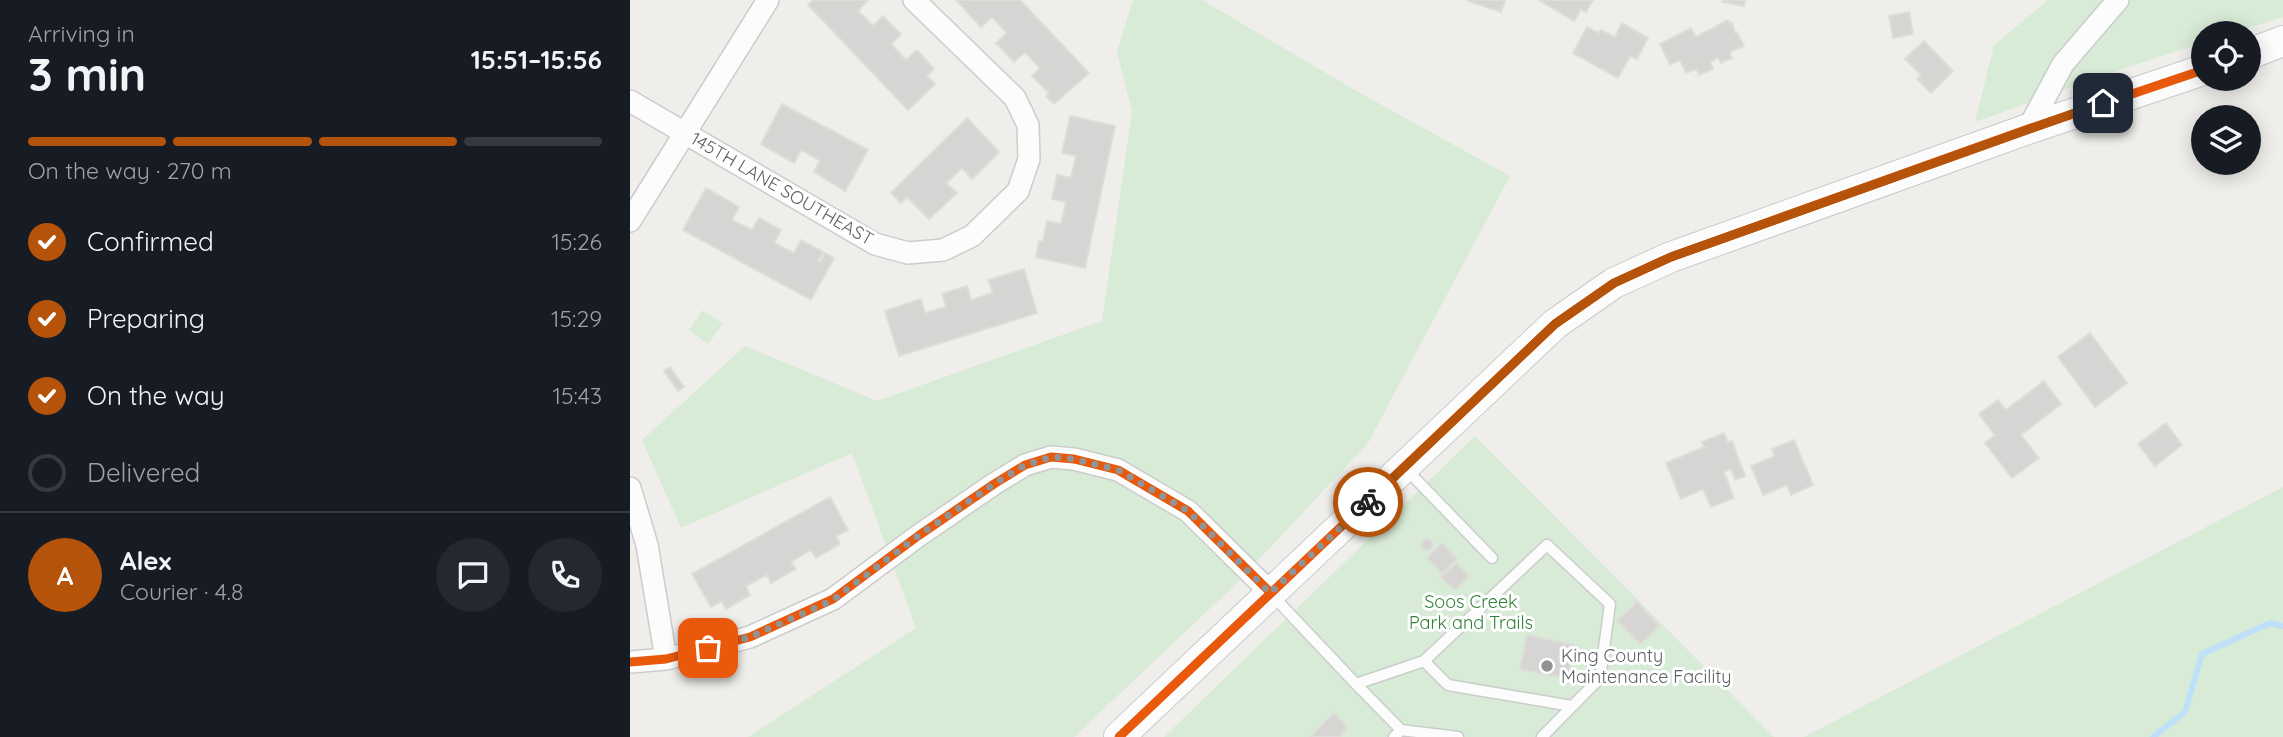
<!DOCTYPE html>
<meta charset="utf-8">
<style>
body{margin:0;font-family:Quicksand,sans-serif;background:#242831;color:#f1f3f6;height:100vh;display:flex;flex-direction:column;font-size:26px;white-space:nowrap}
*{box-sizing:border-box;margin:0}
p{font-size:23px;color:#9ea1a6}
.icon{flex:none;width:38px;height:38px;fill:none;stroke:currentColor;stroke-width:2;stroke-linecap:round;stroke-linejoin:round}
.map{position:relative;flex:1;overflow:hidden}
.drawer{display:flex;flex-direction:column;background:#171b24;width:630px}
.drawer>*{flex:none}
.buttons{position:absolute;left:1561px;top:21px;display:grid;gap:14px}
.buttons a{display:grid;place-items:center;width:70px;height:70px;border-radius:50%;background:#171b24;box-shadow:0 4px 18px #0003;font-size:35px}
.pin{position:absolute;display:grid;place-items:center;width:60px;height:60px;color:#fff;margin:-30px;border-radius:14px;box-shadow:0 4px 10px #0006}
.courier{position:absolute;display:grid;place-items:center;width:70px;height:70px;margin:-35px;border:5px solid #b45309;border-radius:50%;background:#fff;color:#222;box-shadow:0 2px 9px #0007}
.overview em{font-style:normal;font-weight:800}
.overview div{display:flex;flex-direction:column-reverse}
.overview{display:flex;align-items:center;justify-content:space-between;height:119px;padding:0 28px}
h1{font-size:46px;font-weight:800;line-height:52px}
.bar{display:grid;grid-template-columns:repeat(4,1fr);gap:10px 7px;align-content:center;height:84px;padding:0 28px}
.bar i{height:9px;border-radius:5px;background:#363941}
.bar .selected{background:#b45309}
.bar p{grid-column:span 4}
.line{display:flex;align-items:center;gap:18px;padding:0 28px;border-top:2px solid #363941}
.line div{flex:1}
.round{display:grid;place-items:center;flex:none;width:74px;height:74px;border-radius:37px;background:#242831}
ol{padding:0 28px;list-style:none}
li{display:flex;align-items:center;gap:21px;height:77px}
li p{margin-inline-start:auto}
li .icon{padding:7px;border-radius:50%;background:#b45309;color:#fff;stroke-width:4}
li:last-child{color:#9ea1a6}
li i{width:38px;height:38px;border:4px solid #363941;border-radius:50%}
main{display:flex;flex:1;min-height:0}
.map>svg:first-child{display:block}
.green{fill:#d8ebd6}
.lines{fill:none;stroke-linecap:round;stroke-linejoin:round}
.stream{stroke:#bfe0f9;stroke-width:6}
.building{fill:#d6d5d3;stroke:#deddd9;stroke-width:2}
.lane-casing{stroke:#cbcccc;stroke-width:13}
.street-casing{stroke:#cbcccc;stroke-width:24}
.secondary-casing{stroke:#cacacb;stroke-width:32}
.lane{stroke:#fdfcfc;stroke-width:10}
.street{stroke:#fdfcfc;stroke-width:21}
.secondary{stroke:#fdfcfc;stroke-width:30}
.cycleway-casing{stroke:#fff;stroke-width:13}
.cycleway{stroke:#e8590c;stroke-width:9}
.done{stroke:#919496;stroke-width:7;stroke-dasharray:0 12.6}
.route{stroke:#b45309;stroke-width:9}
.poi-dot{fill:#919496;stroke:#fff;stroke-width:2.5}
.labels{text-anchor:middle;stroke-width:6;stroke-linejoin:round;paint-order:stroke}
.street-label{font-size:18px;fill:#5f6368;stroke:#fff}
.park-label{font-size:18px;fill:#348238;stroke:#fff}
.poi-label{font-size:18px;fill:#5f6368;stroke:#fff;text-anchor:start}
</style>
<main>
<section class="drawer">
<div class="overview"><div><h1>3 min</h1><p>Arriving in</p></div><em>15:51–15:56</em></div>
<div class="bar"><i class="selected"></i><i class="selected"></i><i class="selected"></i><i></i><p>On the way · 270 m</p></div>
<ol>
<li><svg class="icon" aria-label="check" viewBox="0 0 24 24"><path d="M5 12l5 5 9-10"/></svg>Confirmed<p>15:26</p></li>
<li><svg class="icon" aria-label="check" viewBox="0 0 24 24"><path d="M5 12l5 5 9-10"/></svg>Preparing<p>15:29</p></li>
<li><svg class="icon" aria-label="check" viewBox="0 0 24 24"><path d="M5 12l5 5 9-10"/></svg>On the way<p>15:43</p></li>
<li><i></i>Delivered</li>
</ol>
<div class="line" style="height:126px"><b class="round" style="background:#b45309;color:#fff">A</b><div><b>Alex</b><p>Courier · 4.8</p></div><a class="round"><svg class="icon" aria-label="chat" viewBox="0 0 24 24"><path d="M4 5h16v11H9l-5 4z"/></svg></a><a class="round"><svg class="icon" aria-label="phone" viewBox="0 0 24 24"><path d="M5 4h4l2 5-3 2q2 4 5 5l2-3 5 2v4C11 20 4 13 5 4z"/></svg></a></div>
</section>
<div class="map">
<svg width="1653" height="737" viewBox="0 0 1653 737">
<rect width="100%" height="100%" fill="#efeeea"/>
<!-- green -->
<path class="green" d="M 503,0 L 572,0 L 730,93 L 880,176 L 738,443 L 606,584 L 444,737 L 118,737 L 286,628 L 222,453 L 51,528 L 12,440 L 115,346 L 247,401 L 472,321 L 502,111 L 487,52 Z
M 1418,0 L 1653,0 L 1653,17 L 1604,33 L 1573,33 L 1573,43 L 1489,70 L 1345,122 L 1364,45 Z
M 73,310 L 93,324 L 78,344 L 59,330 Z
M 845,436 L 1144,737 L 534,737 Z
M 1653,487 L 1653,737 L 1174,737 Z"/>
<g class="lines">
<!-- stream -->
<path class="stream" d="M 1523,737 L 1555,712 L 1572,654 L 1640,623 L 1653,626"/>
</g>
<!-- building -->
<path class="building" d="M 183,0 L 238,0 L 228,11 L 243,26 L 253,16 L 271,34 L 261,44 L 276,60 L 287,50 L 304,69 L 297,76 L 305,84 L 278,110 L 178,5 Z
M 326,0 L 390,0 L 459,73 L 424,104 L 416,96 L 419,93 L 402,76 L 410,68 L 395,52 L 384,62 L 366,43 L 377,33 L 362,17 L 351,27 Z
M 836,0 L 875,0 L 871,12 Z
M 909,0 L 963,0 L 956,12 L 951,9 L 944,21 Z
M 1093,0 L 1115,0 L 1114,6 L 1092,2 Z
M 1279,12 L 1283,34 L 1263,38 L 1259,16 Z
M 1098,20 L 1100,24 L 1102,23 L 1105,33 L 1107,32 L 1114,46 L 1100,52 L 1102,58 L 1091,63 L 1088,58 L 1080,62 L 1083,69 L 1069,75 L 1066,69 L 1056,73 L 1050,60 L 1040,65 L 1030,44 L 1061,28 L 1066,37 Z
M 992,23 L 1018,38 L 1007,59 L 1000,56 L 988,78 L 943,53 L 957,27 L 969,33 L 971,30 L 985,37 Z
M 1294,41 L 1323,71 L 1301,93 L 1287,79 L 1291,75 L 1275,59 Z
M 152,104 L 238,150 L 215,191 L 184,172 L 190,161 L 171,150 L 164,163 L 131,144 Z
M 440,116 L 485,126 L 455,268 L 406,257 L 409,241 L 413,241 L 417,221 L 431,224 L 436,202 L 422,199 L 427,175 L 441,178 L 446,156 L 432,153 Z
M 337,118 L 369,152 L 342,179 L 332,168 L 316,183 L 327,193 L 299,219 L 277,197 L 271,203 L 261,193 Z
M 76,188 L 109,207 L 102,220 L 122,230 L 129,218 L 151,230 L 144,243 L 164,253 L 171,240 L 193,252 L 188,261 L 190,262 L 195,253 L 204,258 L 181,300 L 53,230 Z
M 394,269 L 407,313 L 269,356 L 255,311 L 291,299 L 295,313 L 316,307 L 312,294 L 337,286 L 341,300 L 363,293 L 358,280 Z
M 1460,333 L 1497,383 L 1465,407 L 1428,357 Z
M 40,367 L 54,387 L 48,391 L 34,371 Z
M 1414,381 L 1431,404 L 1391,435 L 1409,458 L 1382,478 L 1355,443 L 1365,435 L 1349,414 L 1368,400 L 1376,410 Z
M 1536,423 L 1552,445 L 1525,466 L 1508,444 Z
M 1094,433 L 1098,443 L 1102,441 L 1115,476 L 1105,480 L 1101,469 L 1094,472 L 1104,498 L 1081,507 L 1073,489 L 1051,499 L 1036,463 L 1074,447 L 1072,442 Z
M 1164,440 L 1183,485 L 1161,495 L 1157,485 L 1133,495 L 1121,466 L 1145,456 L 1142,449 Z
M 200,497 L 218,530 L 206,536 L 210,544 L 186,558 L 181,550 L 161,562 L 166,569 L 141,583 L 137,575 L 116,586 L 120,595 L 96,609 L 92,601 L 81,607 L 62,574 Z
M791.5 545a5.5 5.5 0 1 1 11 0a5.5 5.5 0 1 1-11 0Z
M 812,543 L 827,559 L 812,573 L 797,558 Z
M 826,563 L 839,576 L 825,590 L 811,577 Z
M 1007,602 L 1029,626 L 1010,644 L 987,621 Z
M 897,635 L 945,645 L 938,679 L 890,669 Z
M 704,713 L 718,728 L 709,737 L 680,737 Z"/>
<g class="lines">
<!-- lane casing -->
<g class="lane-casing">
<path id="lane" d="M 776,469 L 862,558
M 642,595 L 726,684 L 794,661 L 917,545 L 980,604 L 970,678 L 912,737
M 794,661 L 818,685 L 942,706
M 726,684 L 771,730
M 764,737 L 771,730 L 828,737"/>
</g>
<!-- street casing -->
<g class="street-casing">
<path id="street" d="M 0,101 L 245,244 L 278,253 L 313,250 L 342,236 L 388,191 L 399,159 L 398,125 L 385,98 L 284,0
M 1398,129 L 1433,64 L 1488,0
M 0,221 L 138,0
M 0,488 L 17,545 L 36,659
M 0,662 L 36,659 L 120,637 L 203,599 L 288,536 L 364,484 L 395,465 L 421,457 L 444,459 L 488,470 L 558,511 L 641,593"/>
</g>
<!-- secondary casing -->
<g class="secondary-casing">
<path id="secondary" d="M 1619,54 L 1653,41
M 489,737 L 925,324 L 984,283 L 1041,257 L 1398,129 L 1573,70"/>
</g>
<!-- lane -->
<use href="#lane" class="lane"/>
<!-- street -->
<use href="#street" class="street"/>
<!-- secondary -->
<use href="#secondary" class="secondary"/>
<!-- cycleway casing -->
<g class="cycleway-casing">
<path id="cycleway" d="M 0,662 L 36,659 L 120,637 L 203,599 L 288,536 L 364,484 L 395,465 L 421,457 L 444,459 L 488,470 L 558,511 L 641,593
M 489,737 L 925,324 L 984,283 L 1041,257 L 1398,129 L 1573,70"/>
</g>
<!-- cycleway -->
<use href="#cycleway" class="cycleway"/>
</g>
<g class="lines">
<!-- done -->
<path class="done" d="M 78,648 L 120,637 L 203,600 L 288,536 L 364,484 L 395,465 L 421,457 L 444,459 L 488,470 L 558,511 L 640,593 L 738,502"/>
<!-- route -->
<path class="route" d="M 738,502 L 925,324 L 984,283 L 1041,257 L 1473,103"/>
</g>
<!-- markers -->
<circle class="poi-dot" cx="917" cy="666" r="7"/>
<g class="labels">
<!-- street labels -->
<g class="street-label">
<text transform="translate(152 189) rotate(30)" y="6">145TH LANE SOUTHEAST</text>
</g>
<!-- park labels -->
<g class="park-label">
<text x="841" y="608">Soos Creek<tspan x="841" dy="21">Park and Trails</tspan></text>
</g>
<!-- poi labels -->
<g class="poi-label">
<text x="931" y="662">King County<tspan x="931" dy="21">Maintenance Facility</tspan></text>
</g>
</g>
</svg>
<div class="buttons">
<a><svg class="icon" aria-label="locate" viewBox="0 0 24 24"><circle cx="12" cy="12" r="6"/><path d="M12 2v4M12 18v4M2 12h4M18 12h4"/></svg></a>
<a><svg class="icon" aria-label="layers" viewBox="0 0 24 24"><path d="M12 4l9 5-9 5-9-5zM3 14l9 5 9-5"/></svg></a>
</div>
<div class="pin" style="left:78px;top:648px;background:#ea580c"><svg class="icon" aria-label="bag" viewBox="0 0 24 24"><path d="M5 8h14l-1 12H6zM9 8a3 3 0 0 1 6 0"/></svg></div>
<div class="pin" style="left:1473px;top:103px;background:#1f2937"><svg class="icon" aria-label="home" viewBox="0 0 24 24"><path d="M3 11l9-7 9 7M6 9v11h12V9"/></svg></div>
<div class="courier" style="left:738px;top:502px"><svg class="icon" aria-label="bike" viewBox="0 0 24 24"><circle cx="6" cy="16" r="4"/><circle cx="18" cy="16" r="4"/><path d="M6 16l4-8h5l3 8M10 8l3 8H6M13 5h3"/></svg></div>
</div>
</main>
